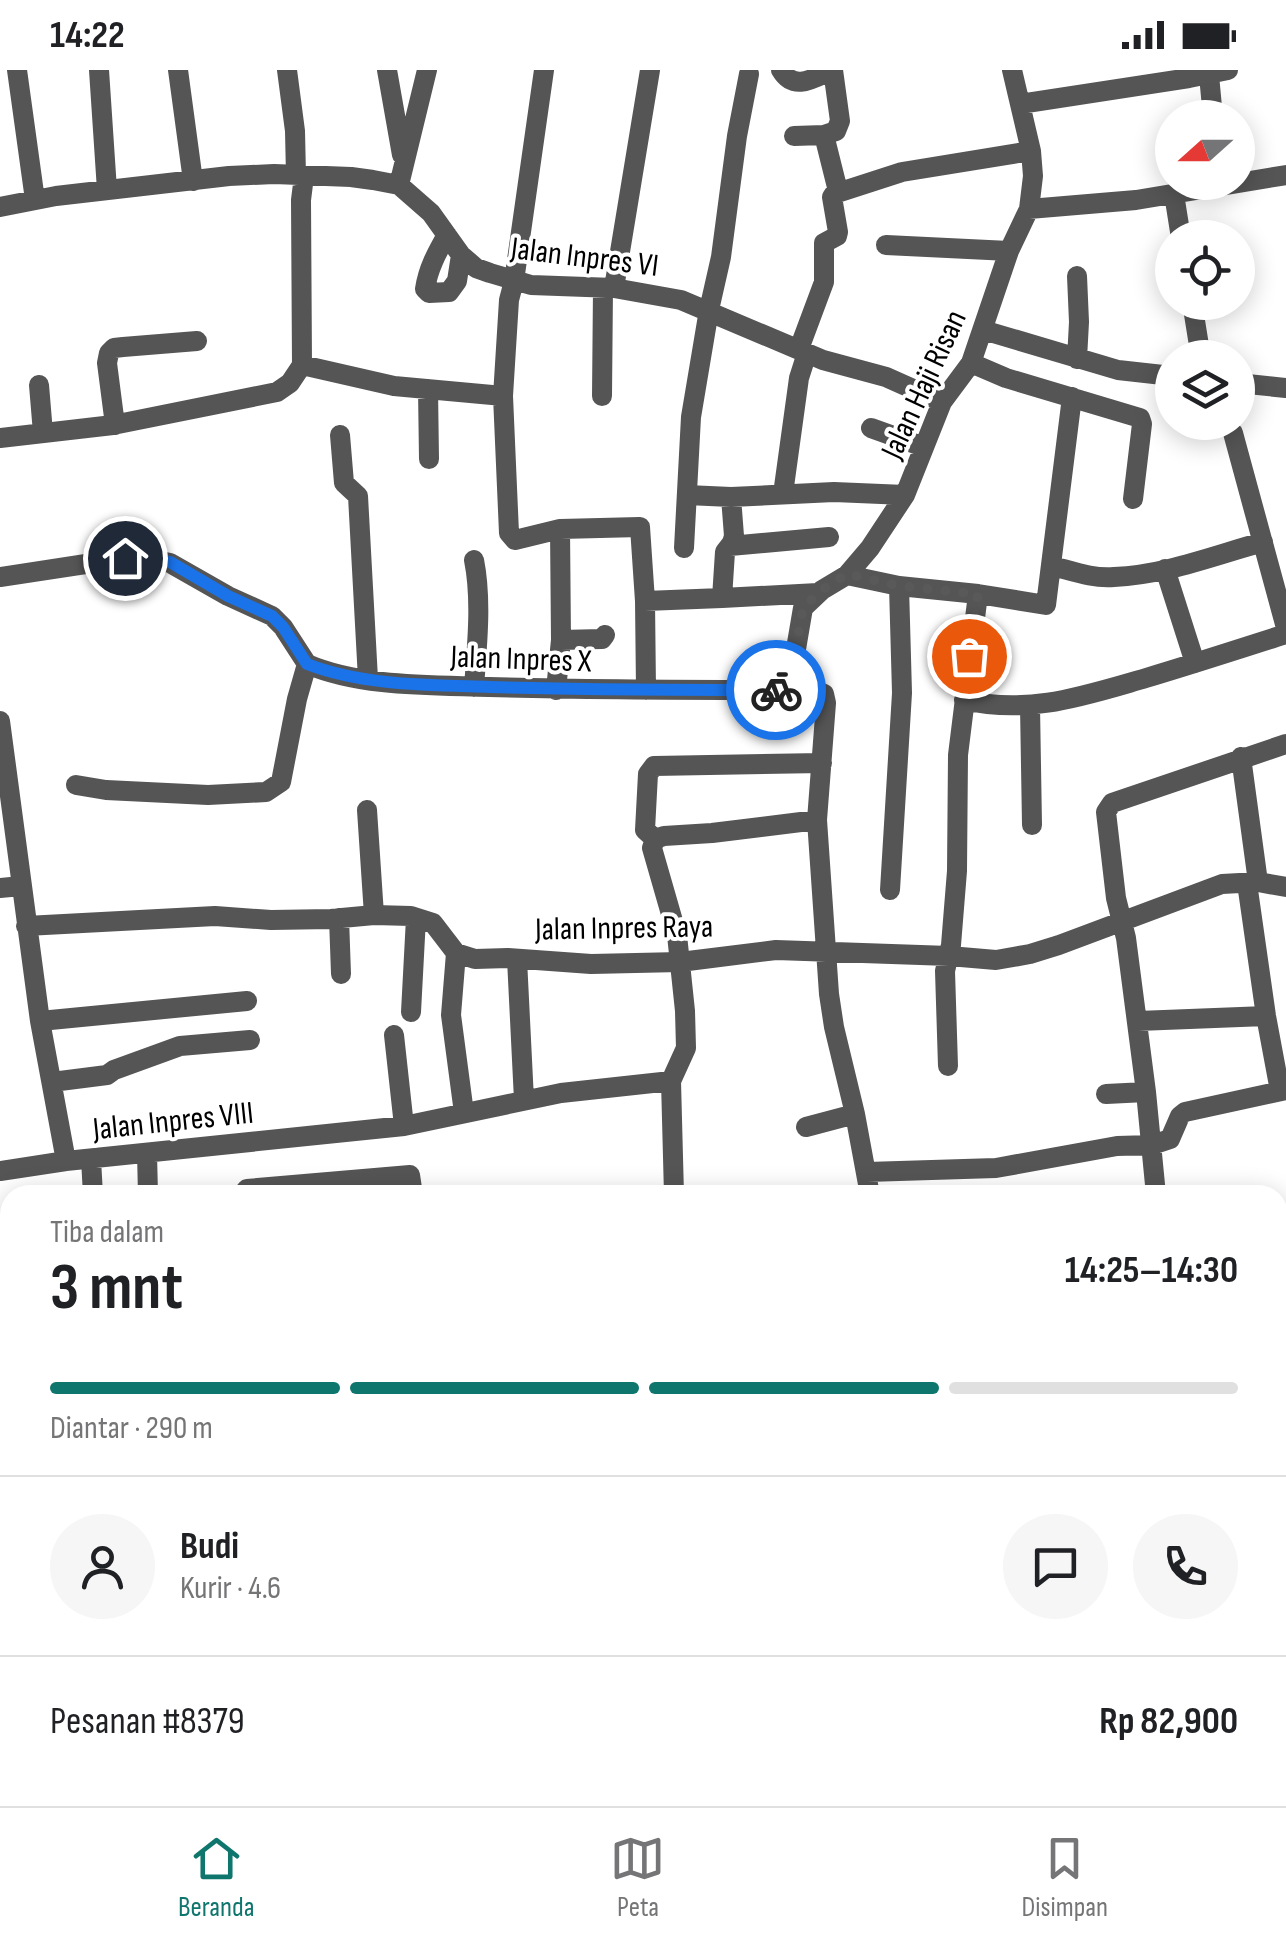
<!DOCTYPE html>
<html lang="id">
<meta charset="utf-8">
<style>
body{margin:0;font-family:"Sofia Sans Condensed",sans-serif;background:#f6f6f6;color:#202124;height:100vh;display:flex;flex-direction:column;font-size:38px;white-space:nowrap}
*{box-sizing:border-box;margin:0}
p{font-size:32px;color:#757577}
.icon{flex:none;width:55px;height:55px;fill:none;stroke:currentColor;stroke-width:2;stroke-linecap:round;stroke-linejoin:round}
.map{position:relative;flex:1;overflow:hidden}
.panel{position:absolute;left:0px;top:1115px;width:1288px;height:622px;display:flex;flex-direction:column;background:#fff;border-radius:30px 30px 0 0;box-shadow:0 5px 25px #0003}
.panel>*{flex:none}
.needle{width:65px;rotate:249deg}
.fabs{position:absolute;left:1155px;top:30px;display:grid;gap:20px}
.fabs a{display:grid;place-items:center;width:100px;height:100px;border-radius:50%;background:#fff;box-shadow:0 5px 25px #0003;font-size:50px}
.pin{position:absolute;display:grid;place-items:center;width:85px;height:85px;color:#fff;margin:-42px;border:5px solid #fff;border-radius:50%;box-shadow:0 2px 10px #0007}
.courier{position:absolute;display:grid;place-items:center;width:100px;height:100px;margin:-50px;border:8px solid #1a73e8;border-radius:50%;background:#fff;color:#222;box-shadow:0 2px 12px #0007}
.headline em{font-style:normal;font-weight:700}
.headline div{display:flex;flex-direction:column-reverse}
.headline{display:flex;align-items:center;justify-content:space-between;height:170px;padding:0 50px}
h1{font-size:65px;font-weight:700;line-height:75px}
.bar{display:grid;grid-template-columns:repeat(4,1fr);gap:15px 10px;align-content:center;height:120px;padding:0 50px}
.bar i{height:12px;border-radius:8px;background:#e0e0e0}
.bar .active{background:#0f766e}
.bar p{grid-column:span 4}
.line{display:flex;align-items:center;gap:25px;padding:0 50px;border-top:2px solid #e0e0e0}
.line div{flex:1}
.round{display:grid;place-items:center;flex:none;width:105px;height:105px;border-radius:52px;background:#f6f6f6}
.status{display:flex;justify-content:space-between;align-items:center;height:70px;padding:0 50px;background:#fff;direction:ltr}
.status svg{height:28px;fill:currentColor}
.tab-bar{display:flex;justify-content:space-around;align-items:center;height:140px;border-top:2px solid #e0e0e0;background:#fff;font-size:28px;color:#757577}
.tab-bar a{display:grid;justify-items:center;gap:5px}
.tab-bar .active{color:#0f766e}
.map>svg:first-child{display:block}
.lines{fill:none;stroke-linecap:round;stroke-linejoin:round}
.street{stroke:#555;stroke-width:20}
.done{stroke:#595959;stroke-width:10;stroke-dasharray:0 18}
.route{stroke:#1a73e8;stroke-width:12}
.labels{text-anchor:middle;stroke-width:8;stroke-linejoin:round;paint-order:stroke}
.street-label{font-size:32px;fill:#000;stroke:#fff}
</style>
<div class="status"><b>14:22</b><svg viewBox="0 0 49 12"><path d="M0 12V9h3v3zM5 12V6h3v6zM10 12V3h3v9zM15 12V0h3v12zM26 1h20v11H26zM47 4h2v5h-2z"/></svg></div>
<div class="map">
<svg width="1286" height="1736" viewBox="0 0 1286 1736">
<rect width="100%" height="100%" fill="#fff"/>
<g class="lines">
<!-- street -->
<path class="street" d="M 17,0 L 35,130
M 99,0 L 107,120
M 178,0 L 193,111
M 287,0 L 295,61 L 296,106
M 387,0 L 402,85
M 544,0 L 514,211 L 509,230 L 503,326 L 509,463 L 515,470 L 560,459 L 640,457 L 645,531 L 646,620
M 781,0 C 794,22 814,8 832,0
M 833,0 L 840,51 L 836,61 L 824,65 L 838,121
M 1209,5 L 1213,48
M 1020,34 L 1189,8 L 1228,0
M 794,66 L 824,65
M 399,115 L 427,0
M 1174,124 L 1181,168
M 0,137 L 56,126 L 229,106 L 274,104 L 351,107 L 373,110 L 399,115 L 431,143 L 461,185 L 476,198 L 490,203 L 531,215 L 614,218 L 681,230 L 823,290 L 886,307 L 942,332
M 1029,139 L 1136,130 L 1286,105
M 447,165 C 437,182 428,199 425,219 L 429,223 L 449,222 L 457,211 L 461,185
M 886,175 L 1009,181
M 1077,206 L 1079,252 L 1077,289
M 614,218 L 650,0
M 1192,232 L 1201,288
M 983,260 L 1118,300 L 1172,306
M 799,279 L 824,212 L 824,173 L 837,166 L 838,162 L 832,127 L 834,124 L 902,102 L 1031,81
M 971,293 L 1006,308 L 1140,348 L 1142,354 L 1133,429
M 302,295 L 394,316 L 503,326
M 1238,313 L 1286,318
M 39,315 L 43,363
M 428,319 L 429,389
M 602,326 L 603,218
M 115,355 L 107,293 L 109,283 L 114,278 L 123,277 L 197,271
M 871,358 L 924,377
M 1233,363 L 1286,558
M 340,365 L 344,413 L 358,426 L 368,609
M 0,368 L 113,355 L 277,322 L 290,313 L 302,295 L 301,130 L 304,106
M 783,424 L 799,308 L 807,283
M 687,425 L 731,427 L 834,422 L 905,425
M 730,476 L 829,467
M 684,478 L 691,347 L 709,240 L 721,187 L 737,66 L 749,4
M 474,490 C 482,530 477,576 474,617
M 1052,496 C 1072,501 1093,509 1114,507 C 1165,505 1215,485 1263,472
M 1165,499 L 1195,593
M 847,505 L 899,516 L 978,524 L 1046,535 L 1072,327
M 0,507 L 125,488 L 151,489 L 170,493 L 228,526 L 272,546 L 283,557 L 307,594 C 360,617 431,615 489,617 C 589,620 689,620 789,620 L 817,621 L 824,624 L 826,633 L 817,750 L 829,924 L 834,957 L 855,1044 L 870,1125
M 722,528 L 818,523
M 645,531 L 722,528 L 725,482 L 732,473 L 734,466 L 731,427
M 561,570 L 602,569 L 605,565
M 556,620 L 561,570 L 560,459
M 789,620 L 803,538 L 822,520 L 847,505 L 870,478 L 905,425 L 942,332 L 971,293 L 1009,181 L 1029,139 L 1033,106 L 1031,81 L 1012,0
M 964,630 C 1029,645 1083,626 1146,608 C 1193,594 1239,579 1286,564
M 1030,636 L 1032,755
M 0,651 L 40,951 L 66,1091
M 1241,687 L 1258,812
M 76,715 L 106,720 L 208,725 L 266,722 L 281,712 L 297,629 L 307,594
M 367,740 L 374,845
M 655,769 L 652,778 L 677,865 L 685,941 L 686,978 L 671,1011 L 674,1125
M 655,769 L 645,760 L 648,704 L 654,696 L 822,693
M 655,769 L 664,766 L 712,763 L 817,750
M 1247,813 L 1266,946 L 1280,1021
M 0,818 L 21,816
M 890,820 L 902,623 L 899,516
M 339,848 L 341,904
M 26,856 L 215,846 L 271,850 L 331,849 L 374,845 L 411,846 L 433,853 L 456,883 L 475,889 L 508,888 L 591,894 L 680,892 L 776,880 L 949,886 L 996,890 L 1030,884 L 1059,875 L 1222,814 L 1258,812 L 1286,817
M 456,883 L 451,945 L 464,1043
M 517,889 L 524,1030
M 411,942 L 416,848
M 40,951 L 247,931
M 1138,951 L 1266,946
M 394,965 L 404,1056
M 948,996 L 945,901 L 951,875 L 957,801 L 958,685 L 978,524
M 52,1012 L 107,1005 L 114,1000 L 180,976 L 250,970
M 1146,1022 L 1156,1125
M 1106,1024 L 1146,1022 L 1126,868 L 1116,828 L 1106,742 L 1112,733 L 1286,674
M 806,1057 L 855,1044
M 147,1083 L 148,1125
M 91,1089 L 93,1125
M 0,1101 L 66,1091 L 404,1056 L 561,1023 L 671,1011
M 867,1102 L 996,1098 L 1117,1076 L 1152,1075 L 1170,1069 L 1180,1046 L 1185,1042 L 1286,1020
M 242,1125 L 247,1119 L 410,1105 L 413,1125
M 1278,1171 L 1286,1169
M 0,1298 L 10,1295
M 0,1315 L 10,1313
M 1278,1331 L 1286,1329
M 1278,1389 L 1286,1387
M 0,1493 L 10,1492
M 1278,1511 L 1286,1555
M 1278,1599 L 1286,1597
M 0,1700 L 10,1700
M 818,1728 L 818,1736
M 988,1728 L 989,1736
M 1078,1728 L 1081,1736
M 1177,1728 L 1179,1736
M 276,1736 L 294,1734 L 306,1736
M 511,1736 L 576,1728
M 838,1736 L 908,1728"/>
</g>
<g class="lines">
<!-- done -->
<path class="done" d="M 776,620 L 789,620 L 803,538 L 822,520 L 847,504 L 899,516 L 978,524 L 969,586"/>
<!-- route -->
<path class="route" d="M 125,488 L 151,488 L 170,492 L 228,526 L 272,546 L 283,557 L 307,594 C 364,616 430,615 490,617 C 586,620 681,620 776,620"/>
</g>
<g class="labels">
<!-- street labels -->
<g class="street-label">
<text transform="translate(585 186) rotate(7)" y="11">Jalan Inpres VI</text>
<text transform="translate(923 314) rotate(-65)" y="11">Jalan Haji Risan</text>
<text transform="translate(521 588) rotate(2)" y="11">Jalan Inpres X</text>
<text transform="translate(624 857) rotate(-1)" y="11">Jalan Inpres Raya</text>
<text transform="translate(173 1050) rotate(-6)" y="11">Jalan Inpres VIII</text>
</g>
</g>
</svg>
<div class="fabs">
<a><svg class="needle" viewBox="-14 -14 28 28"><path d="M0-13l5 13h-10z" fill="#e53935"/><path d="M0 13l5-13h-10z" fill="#757577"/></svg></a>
<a><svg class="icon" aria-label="locate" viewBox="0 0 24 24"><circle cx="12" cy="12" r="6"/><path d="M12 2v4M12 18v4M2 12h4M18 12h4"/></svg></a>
<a><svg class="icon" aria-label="layers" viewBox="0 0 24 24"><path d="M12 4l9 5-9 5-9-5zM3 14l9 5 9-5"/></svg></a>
</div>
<div class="pin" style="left:969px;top:586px;background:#ea580c"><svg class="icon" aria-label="bag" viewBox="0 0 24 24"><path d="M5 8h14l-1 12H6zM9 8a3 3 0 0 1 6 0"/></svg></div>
<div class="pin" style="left:125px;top:488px;background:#1f2937"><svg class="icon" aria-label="home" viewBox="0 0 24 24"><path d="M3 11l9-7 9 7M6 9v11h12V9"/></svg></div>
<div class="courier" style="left:776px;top:620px"><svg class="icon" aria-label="bike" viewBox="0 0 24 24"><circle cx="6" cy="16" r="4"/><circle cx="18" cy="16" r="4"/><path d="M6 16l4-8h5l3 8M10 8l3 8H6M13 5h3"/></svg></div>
<section class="panel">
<div class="headline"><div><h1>3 mnt</h1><p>Tiba dalam</p></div><em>14:25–14:30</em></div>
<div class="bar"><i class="active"></i><i class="active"></i><i class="active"></i><i></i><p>Diantar · 290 m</p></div>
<div class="line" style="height:180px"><a class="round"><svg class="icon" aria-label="person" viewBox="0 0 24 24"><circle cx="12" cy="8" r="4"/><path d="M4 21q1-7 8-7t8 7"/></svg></a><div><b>Budi</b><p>Kurir · 4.6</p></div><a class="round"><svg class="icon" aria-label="chat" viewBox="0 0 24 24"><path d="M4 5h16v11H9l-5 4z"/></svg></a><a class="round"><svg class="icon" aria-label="phone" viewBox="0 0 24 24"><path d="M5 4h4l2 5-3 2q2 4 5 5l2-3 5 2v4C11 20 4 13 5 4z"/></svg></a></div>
<div class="line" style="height:130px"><div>Pesanan #8379</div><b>Rp 82,900</b></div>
</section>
</div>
<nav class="tab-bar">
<a class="active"><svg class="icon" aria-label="home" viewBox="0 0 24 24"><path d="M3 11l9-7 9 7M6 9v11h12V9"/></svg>Beranda</a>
<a><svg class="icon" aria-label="map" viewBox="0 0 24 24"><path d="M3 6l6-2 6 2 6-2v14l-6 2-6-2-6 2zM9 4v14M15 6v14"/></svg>Peta</a>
<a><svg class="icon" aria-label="saved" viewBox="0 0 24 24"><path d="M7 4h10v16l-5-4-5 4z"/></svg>Disimpan</a>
</nav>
